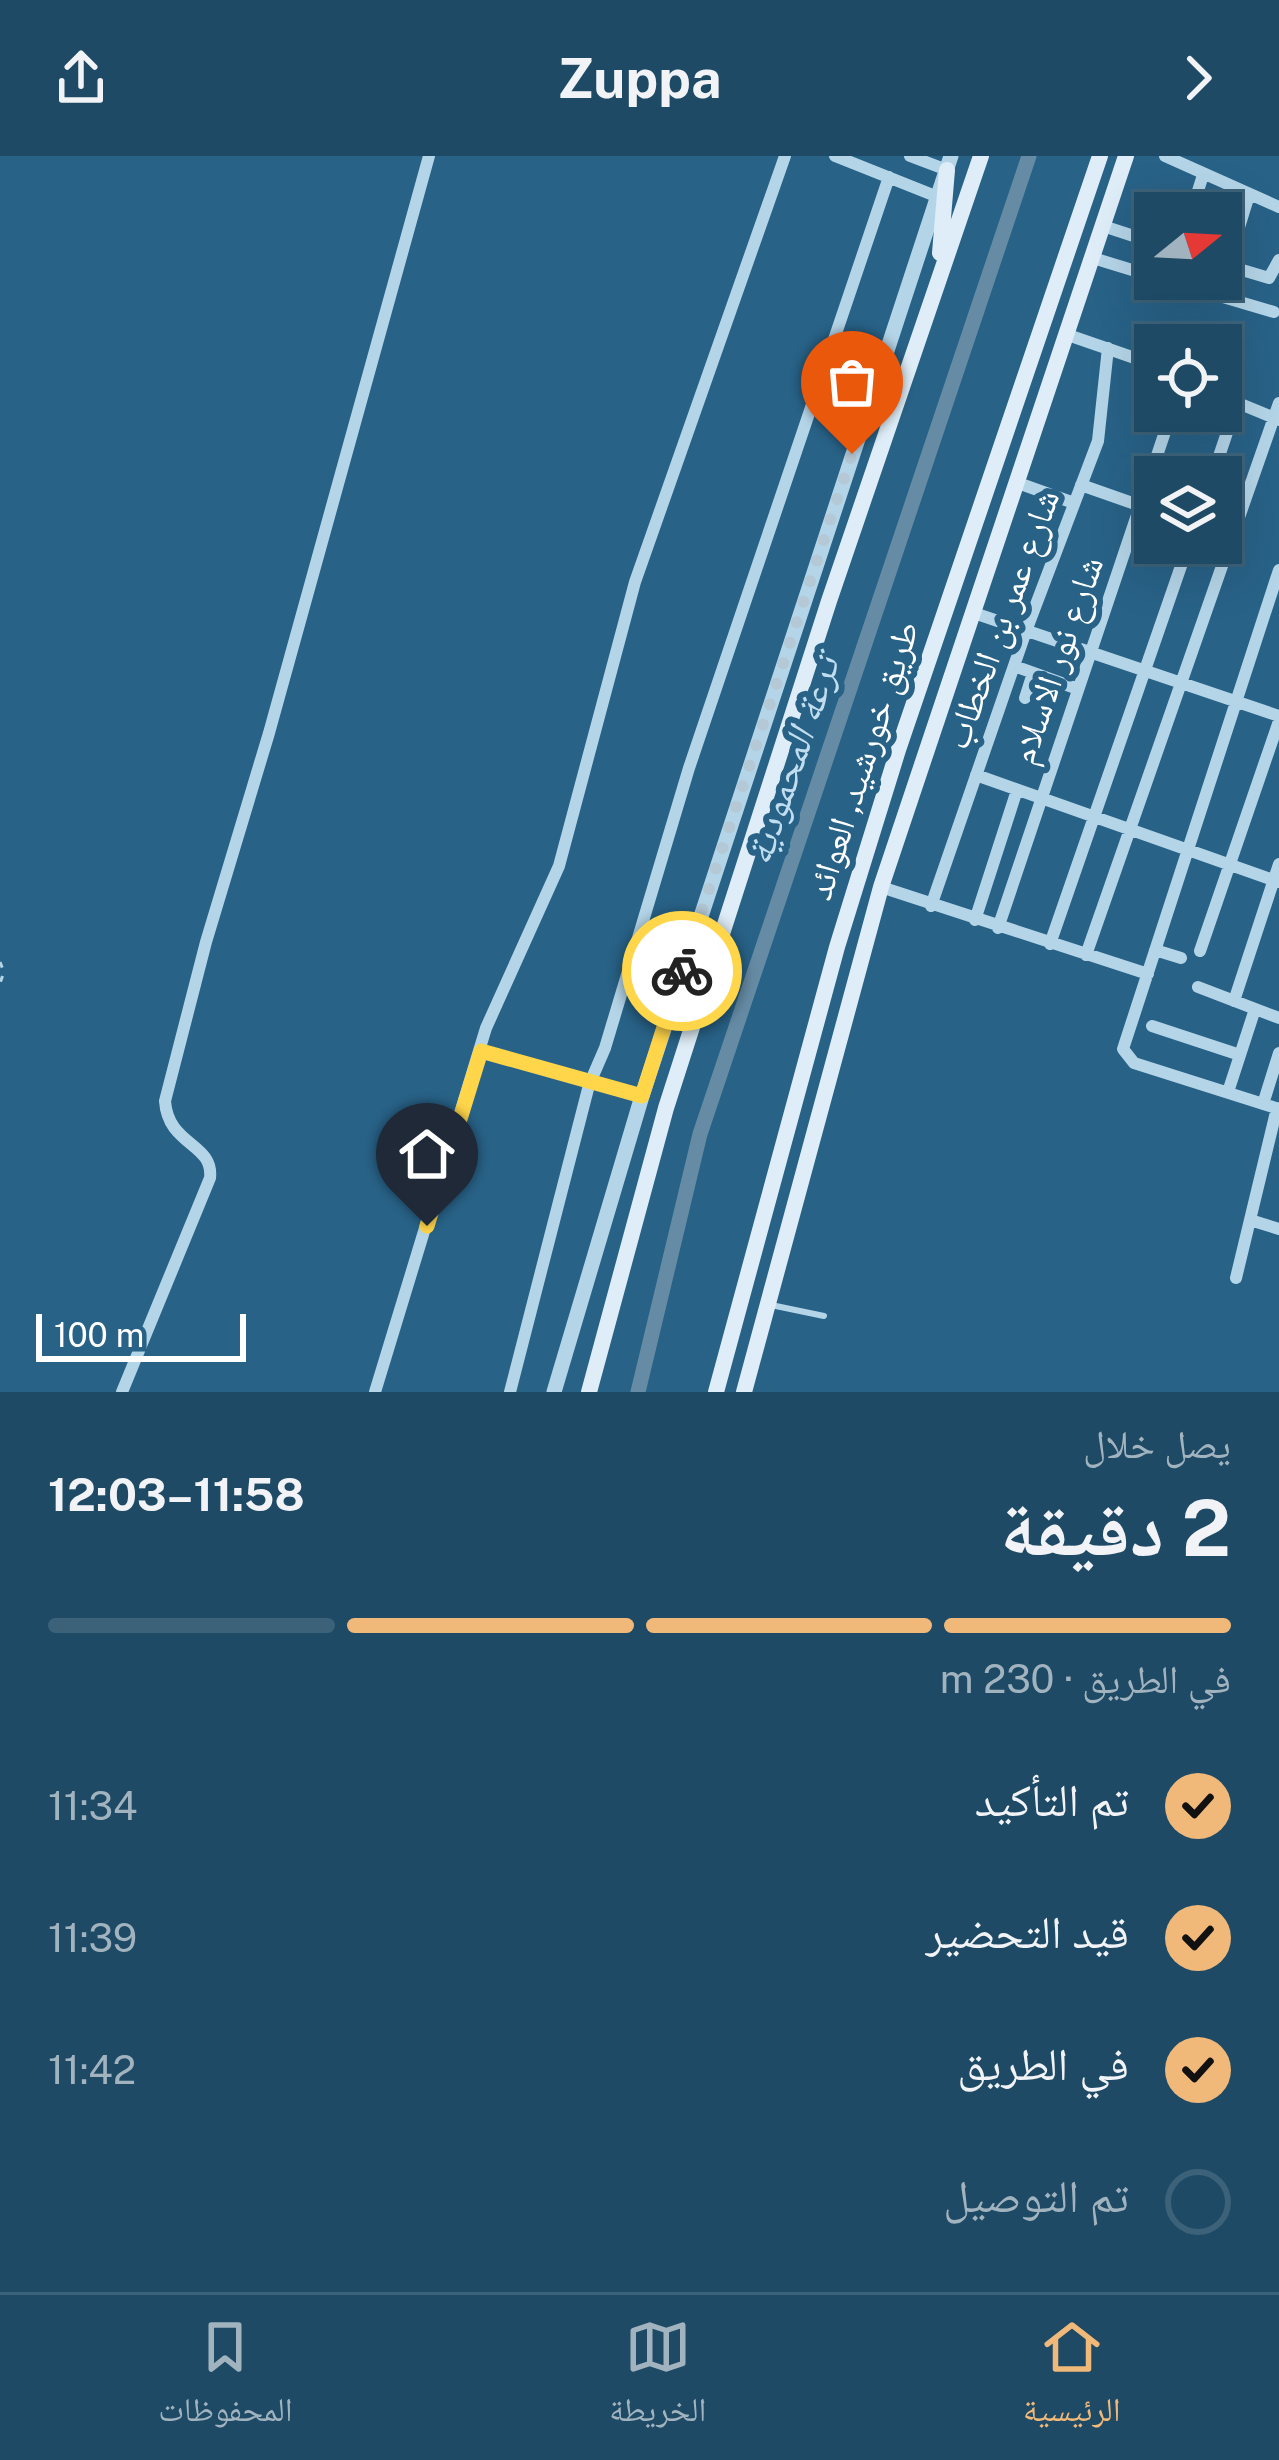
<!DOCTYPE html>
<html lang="ar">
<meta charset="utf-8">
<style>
body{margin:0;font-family:"Public Sans","Noto Naskh Arabic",sans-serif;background:#26516b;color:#f1f3f6;direction:rtl;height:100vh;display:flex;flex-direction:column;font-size:45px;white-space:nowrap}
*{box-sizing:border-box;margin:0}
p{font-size:39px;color:#a1b3bf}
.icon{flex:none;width:66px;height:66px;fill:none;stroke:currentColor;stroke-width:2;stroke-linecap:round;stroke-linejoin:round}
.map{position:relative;height:1236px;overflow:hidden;direction:ltr}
.drawer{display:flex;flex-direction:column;background:#1e4a65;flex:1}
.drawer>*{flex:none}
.needle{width:78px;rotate:72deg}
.controls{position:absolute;left:1134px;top:36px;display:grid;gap:24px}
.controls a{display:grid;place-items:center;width:108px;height:108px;border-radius:0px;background:#1e4a65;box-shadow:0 12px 48px #0002,0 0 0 3px #3c6279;font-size:60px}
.scale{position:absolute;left:36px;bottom:30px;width:210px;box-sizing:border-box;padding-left:12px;border:6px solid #fff;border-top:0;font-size:33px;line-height:42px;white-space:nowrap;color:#fff;-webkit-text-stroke:9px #286287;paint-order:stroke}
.pin{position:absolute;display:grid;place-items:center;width:102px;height:102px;color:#fff;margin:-123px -51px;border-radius:50% 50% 50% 0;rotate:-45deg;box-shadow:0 0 12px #0007}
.pin .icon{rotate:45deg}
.courier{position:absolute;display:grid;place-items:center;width:120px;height:120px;margin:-60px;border:9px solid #ffd54a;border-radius:50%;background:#fff;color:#222;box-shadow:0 3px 15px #0007}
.overview em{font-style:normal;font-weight:700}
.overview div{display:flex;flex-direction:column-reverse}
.overview{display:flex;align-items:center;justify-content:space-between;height:204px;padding:0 48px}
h1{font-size:78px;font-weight:700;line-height:90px}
.bar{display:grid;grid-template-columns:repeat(4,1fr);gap:18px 12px;align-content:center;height:144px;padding:0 48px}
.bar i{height:15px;border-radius:9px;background:#3c6279}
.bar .selected{background:#f0b97a}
.bar p{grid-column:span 4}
ol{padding:0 48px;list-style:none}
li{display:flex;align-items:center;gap:36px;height:132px}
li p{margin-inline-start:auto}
li .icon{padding:12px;border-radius:50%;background:#f0b97a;color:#111;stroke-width:4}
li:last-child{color:#a1b3bf}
li i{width:66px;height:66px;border:6px solid #3c6279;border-radius:50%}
header{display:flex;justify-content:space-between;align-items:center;height:156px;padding:0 48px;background:#1e4a65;font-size:54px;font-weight:700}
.tab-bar{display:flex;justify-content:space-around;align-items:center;height:168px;border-top:3px solid #3c6279;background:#1e4a65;font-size:33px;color:#a1b3bf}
.tab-bar a{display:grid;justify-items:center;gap:6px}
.tab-bar .selected{color:#f0b97a}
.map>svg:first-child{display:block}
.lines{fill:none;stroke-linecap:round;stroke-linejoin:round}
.canal{stroke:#668ca5;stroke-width:15}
.path{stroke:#b4d5e8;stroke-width:3;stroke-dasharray:6 9;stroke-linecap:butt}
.service{stroke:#b4d5e8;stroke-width:6}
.minor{stroke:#b4d5e8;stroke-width:12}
.tertiary{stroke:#b4d5e8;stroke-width:15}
.secondary{stroke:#deedf7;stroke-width:16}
.done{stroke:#b4c8d5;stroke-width:12;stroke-dasharray:0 21.6}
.route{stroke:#ffd54a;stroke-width:15}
.labels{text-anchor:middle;stroke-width:12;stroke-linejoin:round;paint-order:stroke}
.street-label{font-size:36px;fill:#fff;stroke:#286287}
.water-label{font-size:39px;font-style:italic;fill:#c0deef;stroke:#286287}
</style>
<header><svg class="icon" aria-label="forward" viewBox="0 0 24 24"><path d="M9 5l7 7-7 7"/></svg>Zuppa<svg class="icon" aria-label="share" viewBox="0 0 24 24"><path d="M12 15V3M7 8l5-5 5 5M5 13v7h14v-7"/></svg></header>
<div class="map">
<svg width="1279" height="1236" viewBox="0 0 1279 1236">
<rect width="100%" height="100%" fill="#286287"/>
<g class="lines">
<!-- canal -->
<path class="canal" d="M 638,1236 L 700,978 L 1029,0"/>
<!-- path -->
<path class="path" d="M 0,806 L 4,816 L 0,827"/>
<!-- service -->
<path class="service" d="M 771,1149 L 824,1160"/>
<!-- minor -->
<path class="minor" d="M 835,0 L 938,41
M 910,0 L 947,14
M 1165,0 L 1279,51
M 1191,57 L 1203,19
M 1103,70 L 1155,87
M 1093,102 L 1155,121
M 1222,108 L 1269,122 L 1279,104
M 1227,110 L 1249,39
M 1162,123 L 1274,156
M 1068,179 L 1155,209
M 1218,189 L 1222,171
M 1221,240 L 1279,264
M 1212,321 L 1237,247
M 1018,327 L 1074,347
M 1081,329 L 1155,355
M 1279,414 L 1123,893 L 1134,907 L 1279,953
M 974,457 L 1279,560
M 1014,510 L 1078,533
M 1025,542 L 1033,517
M 976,619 L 1279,726
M 881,731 L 1148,818
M 931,750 L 1026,475 L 1098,285 L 1108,192
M 975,764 L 1017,634
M 998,772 L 1172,255
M 1050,788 L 1189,387
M 1155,794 L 1181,802
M 1200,795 L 1279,565
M 1086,799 L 1279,247
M 1198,831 L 1279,862
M 1234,845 L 1279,708
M 1152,870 L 1240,899
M 481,895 L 642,940
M 1228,936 L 1255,853
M 1263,948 L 1279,897
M 1250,1064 L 1279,1073
M 1236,1122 L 1277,952
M 122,1236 L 210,1022 C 214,987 168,990 165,945 L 206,786 L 269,577 L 429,0
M 375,1236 L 486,872 L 559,710 L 635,426 L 785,0
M 510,1236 L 589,929 L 605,892 L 689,612 L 889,21"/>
<!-- tertiary -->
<path class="tertiary" d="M 554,1236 L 642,940 L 951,0"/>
<!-- secondary -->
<path class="secondary" d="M 940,97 L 947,14
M 589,1236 L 666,952 L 829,445 L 981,0
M 716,1236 L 837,791 L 898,594 L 1100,0
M 744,1236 L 881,731 L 1126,0"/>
</g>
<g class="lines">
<!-- done -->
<path class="done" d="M 682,815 L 852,298"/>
<!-- route -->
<path class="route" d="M 427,1070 L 481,895 L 642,940 L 682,815"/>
</g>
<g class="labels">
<!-- street labels -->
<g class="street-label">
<text transform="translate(1001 463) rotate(-70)" y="13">شارع عمر بن الخطاب</text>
<text transform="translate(1056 504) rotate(-71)" y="13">شارع نور الاسلام</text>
<text transform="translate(862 604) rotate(-72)" y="13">طريق خورشيد, العوائد</text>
</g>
<!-- water labels -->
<g class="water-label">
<text transform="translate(791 604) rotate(-71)" y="14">ترعة المحمودية</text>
</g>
</g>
</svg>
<div class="controls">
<a><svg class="needle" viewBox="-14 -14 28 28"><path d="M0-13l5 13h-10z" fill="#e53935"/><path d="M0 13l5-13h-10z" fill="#a1b3bf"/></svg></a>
<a><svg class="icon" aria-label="locate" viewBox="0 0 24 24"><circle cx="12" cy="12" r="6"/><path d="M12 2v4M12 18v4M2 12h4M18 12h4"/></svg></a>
<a><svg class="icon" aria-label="layers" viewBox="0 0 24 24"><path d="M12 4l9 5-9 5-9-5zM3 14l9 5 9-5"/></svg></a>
</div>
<div class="scale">100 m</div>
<div class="pin" style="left:852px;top:298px;background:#ea580c"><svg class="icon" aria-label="bag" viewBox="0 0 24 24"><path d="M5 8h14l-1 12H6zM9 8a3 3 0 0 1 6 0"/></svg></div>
<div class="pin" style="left:427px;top:1070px;background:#1f2937"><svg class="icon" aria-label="home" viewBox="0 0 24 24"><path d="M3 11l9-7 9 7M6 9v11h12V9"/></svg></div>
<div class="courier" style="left:682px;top:815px"><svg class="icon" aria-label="bike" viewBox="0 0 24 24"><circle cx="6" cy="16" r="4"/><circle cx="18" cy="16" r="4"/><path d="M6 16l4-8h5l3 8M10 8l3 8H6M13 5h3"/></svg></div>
</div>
<section class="drawer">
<div class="overview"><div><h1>2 دقيقة</h1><p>يصل خلال</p></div><em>11:58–12:03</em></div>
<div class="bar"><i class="selected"></i><i class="selected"></i><i class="selected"></i><i></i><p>في الطريق · 230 m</p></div>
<ol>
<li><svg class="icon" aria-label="check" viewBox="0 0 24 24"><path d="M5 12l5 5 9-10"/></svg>تم التأكيد<p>11:34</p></li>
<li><svg class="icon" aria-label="check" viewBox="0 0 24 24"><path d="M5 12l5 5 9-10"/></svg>قيد التحضير<p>11:39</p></li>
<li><svg class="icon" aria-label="check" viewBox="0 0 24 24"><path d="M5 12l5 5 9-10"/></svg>في الطريق<p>11:42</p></li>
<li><i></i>تم التوصيل</li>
</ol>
</section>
<nav class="tab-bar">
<a class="selected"><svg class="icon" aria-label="home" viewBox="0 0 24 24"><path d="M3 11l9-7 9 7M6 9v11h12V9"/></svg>الرئيسية</a>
<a><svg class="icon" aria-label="map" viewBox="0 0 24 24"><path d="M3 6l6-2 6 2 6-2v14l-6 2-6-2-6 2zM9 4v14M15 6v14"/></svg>الخريطة</a>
<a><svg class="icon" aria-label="saved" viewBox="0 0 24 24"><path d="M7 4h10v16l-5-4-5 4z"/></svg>المحفوظات</a>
</nav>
